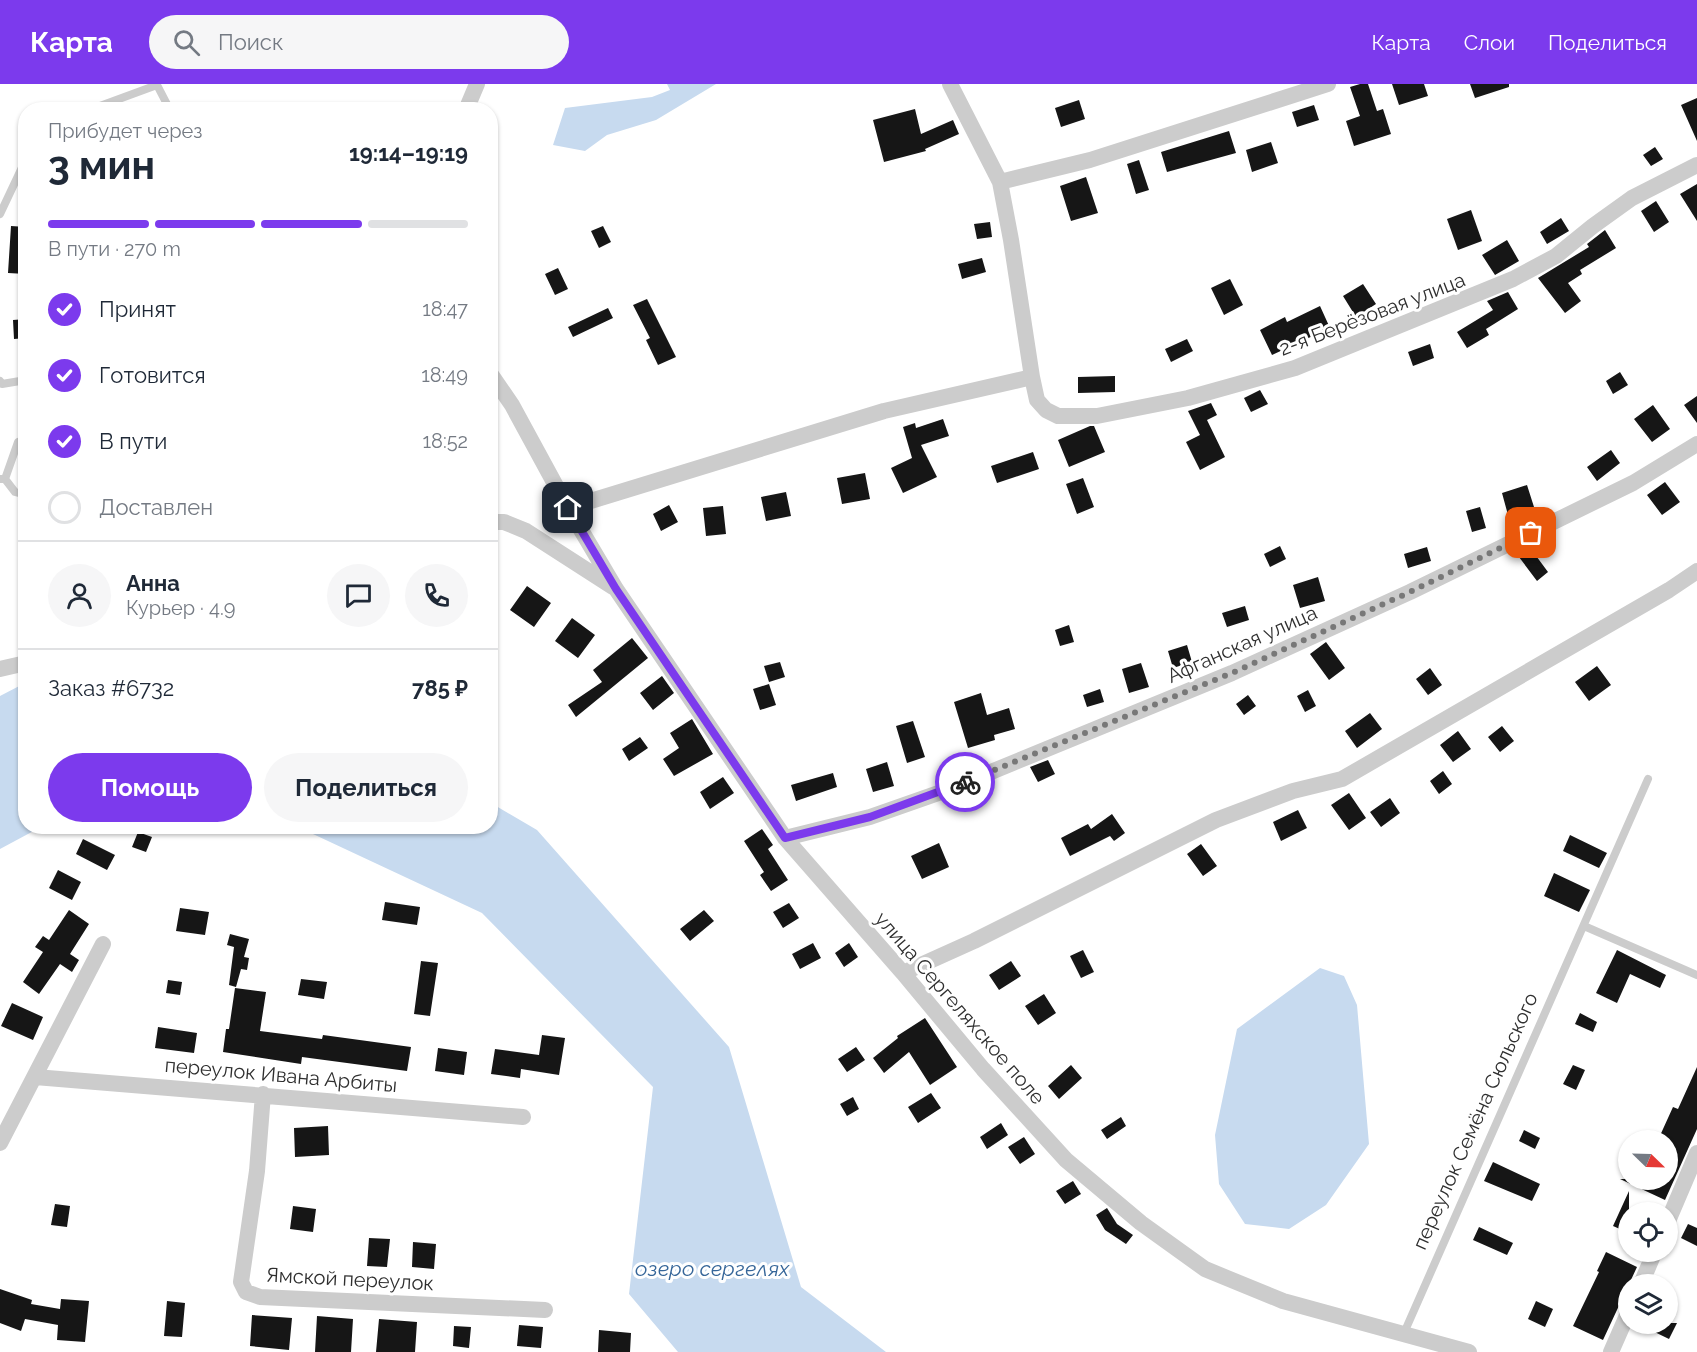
<!DOCTYPE html>
<html lang="ru">
<meta charset="utf-8">
<style>
body{margin:0;font-family:Raleway,sans-serif;background:#f6f6f7;color:#1f2937;height:100vh;display:flex;flex-direction:column;font-size:22px;white-space:nowrap}
*{box-sizing:border-box;margin:0}
p{font-size:20px;color:#747a83}
.icon{flex:none;width:33px;height:33px;fill:none;stroke:currentColor;stroke-width:2;stroke-linecap:round;stroke-linejoin:round}
.map{position:relative;flex:1;overflow:hidden}
.details{position:absolute;left:18px;top:18px;width:480px;height:732px;display:flex;flex-direction:column;background:#fff;border-radius:24px;box-shadow:0 2px 4px #0004}
.details>*{flex:none}
.needle{width:39px;rotate:113deg}
.buttons{position:absolute;left:1618px;top:1046px;display:grid;gap:12px}
.buttons a{display:grid;place-items:center;width:60px;height:60px;border-radius:50%;background:#fff;box-shadow:0 2px 4px #0004;font-size:30px}
.pin{position:absolute;display:grid;place-items:center;width:51px;height:51px;color:#fff;margin:-26px;border-radius:12px;box-shadow:0 3px 9px #0006}
.courier{position:absolute;display:grid;place-items:center;width:60px;height:60px;margin:-30px;border:4px solid #7c3aed;border-radius:50%;background:#fff;color:#222;box-shadow:0 2px 8px #0007}
.summary em{font-style:normal;font-weight:700}
.summary div{display:flex;flex-direction:column-reverse}
.summary{display:flex;align-items:center;justify-content:space-between;height:102px;padding:0 30px}
h1{font-size:39px;font-weight:700;line-height:45px}
.bar{display:grid;grid-template-columns:repeat(4,1fr);gap:9px 6px;align-content:center;height:72px;padding:0 30px}
.bar i{height:8px;border-radius:4px;background:#e0e1e3}
.bar .selected{background:#7c3aed}
.bar p{grid-column:span 4}
.line{display:flex;align-items:center;gap:15px;padding:0 30px;border-top:2px solid #e0e1e3}
.line div{flex:1}
.round{display:grid;place-items:center;flex:none;width:63px;height:63px;border-radius:32px;background:#f6f6f7}
ol{padding:0 30px;list-style:none}
li{display:flex;align-items:center;gap:18px;height:66px}
li p{margin-inline-start:auto}
li .icon{padding:6px;border-radius:50%;background:#7c3aed;color:#fff;stroke-width:4}
li:last-child{color:#747a83}
li i{width:33px;height:33px;border:3px solid #e0e1e3;border-radius:50%}
.button{display:flex;gap:12px;margin-top:auto;padding:12px 30px}
.button a{flex:1;height:69px;border-radius:36px;background:#7c3aed;color:#fff;font-size:24px;font-weight:700;line-height:69px;text-align:center}
.button a+a{background:#f6f6f7;color:#1f2937}
header{display:flex;align-items:center;gap:36px;box-sizing:border-box;height:84px;padding:0 30px;background:#7c3aed;color:#fff}
header strong{font-size:28px}
nav{display:flex;gap:33px;margin-inline-start:auto;font-size:21px}
.search{width:420px;height:54px;background:#f6f6f7;display:flex;align-items:center;gap:15px;box-sizing:border-box;padding:0 21px;border-radius:33px;color:#747a83;font-size:22px}
.map>svg:first-child{display:block}
.water{fill:#c7daef}
.building{fill:#161616}
.lines{fill:none;stroke-linecap:round;stroke-linejoin:round}
.lane{stroke:#ccc;stroke-width:8}
.street{stroke:#ccc;stroke-width:16}
.done{stroke:#787878;stroke-width:6;stroke-dasharray:0 10.8}
.route{stroke:#7c3aed;stroke-width:8}
.labels{text-anchor:middle;stroke-width:6;stroke-linejoin:round;paint-order:stroke}
.street-label{font-size:20px;fill:#2f2f2f;stroke:#fff}
.water-label{font-size:21px;font-style:italic;fill:#366699;stroke:#fff}
</style>
<header>
<strong>Карта</strong>
<div class="search"><svg class="icon" aria-label="search" viewBox="0 0 24 24"><circle cx="10" cy="10" r="6"/><path d="M15 15l6 6"/></svg>Поиск</div>
<nav><a>Карта</a><a>Слои</a><a>Поделиться</a></nav>
</header>
<div class="map">
<svg width="1697" height="1268" viewBox="0 0 1697 1268">
<rect width="100%" height="100%" fill="#fff"/>
<!-- water -->
<path class="water" d="M 667,0 L 716,0 L 656,36 L 607,51 L 585,67 L 553,61 L 565,24 L 652,13 L 670,6 Z
M 25,599 L 26,742 L 41,743 L 0,765 L 0,612 Z
M 491,719 L 537,746 L 729,963 L 801,1203 L 886,1268 L 678,1268 L 629,1210 L 653,1003 L 482,829 L 298,743 L 490,742 Z
M 1320,884 L 1344,892 L 1357,921 L 1369,1060 L 1326,1121 L 1289,1145 L 1245,1140 L 1219,1100 L 1215,1051 L 1237,945 Z"/>
<!-- building -->
<path class="building" d="M 1360,0 L 1368,0 L 1377,27 L 1383,25 L 1391,50 L 1354,62 L 1346,37 L 1360,32 L 1350,3 Z
M 1392,0 L 1424,0 L 1428,12 L 1399,21 Z
M 1470,0 L 1509,0 L 1509,3 L 1475,14 Z
M 1697,14 L 1697,57 L 1681,21 Z
M 1079,16 L 1085,35 L 1061,43 L 1055,24 Z
M 1314,21 L 1319,36 L 1297,43 L 1292,28 Z
M 915,25 L 921,50 L 953,36 L 959,50 L 925,65 L 926,67 L 884,78 L 873,36 Z
M 1229,47 L 1236,69 L 1167,88 L 1161,68 Z
M 1271,58 L 1278,79 L 1252,88 L 1246,66 Z
M 1655,63 L 1663,75 L 1651,82 L 1643,71 Z
M 1139,76 L 1149,106 L 1136,110 L 1127,80 Z
M 1086,93 L 1098,129 L 1071,137 L 1060,102 Z
M 1697,100 L 1697,137 L 1680,110 Z
M 1656,117 L 1669,138 L 1654,148 L 1641,127 Z
M 1471,126 L 1482,157 L 1458,166 L 1447,135 Z
M 1561,134 L 1569,147 L 1547,160 L 1540,148 Z
M 990,138 L 992,153 L 977,155 L 974,140 Z
M 11,142 L 26,143 L 26,190 L 8,189 Z
M 603,142 L 611,158 L 599,164 L 591,147 Z
M 1605,146 L 1616,164 L 1580,186 L 1582,190 L 1568,199 L 1581,217 L 1565,229 L 1538,194 L 1589,163 L 1587,160 Z
M 1507,156 L 1519,177 L 1495,191 L 1482,171 Z
M 982,174 L 986,188 L 962,195 L 958,180 Z
M 558,184 L 568,205 L 555,211 L 545,190 Z
M 1230,195 L 1243,221 L 1224,231 L 1211,204 Z
M 1363,200 L 1376,220 L 1356,233 L 1343,212 Z
M 1508,208 L 1518,225 L 1486,245 L 1489,251 L 1467,264 L 1457,248 L 1493,226 L 1487,217 Z
M 647,215 L 676,273 L 658,281 L 646,256 L 650,254 L 633,221 Z
M 1320,222 L 1330,244 L 1272,271 L 1260,246 L 1285,233 L 1287,238 Z
M 608,224 L 613,234 L 573,253 L 568,243 Z
M 26,235 L 26,254 L 14,255 L 13,236 Z
M 1187,255 L 1193,267 L 1171,278 L 1165,265 Z
M 1430,260 L 1434,274 L 1413,282 L 1408,268 Z
M 1620,288 L 1628,301 L 1613,310 L 1606,297 Z
M 1115,292 L 1115,308 L 1078,309 L 1078,293 Z
M 1260,306 L 1268,320 L 1251,328 L 1244,314 Z
M 1697,312 L 1697,339 L 1684,321 Z
M 1211,319 L 1217,331 L 1207,336 L 1225,373 L 1200,386 L 1186,358 L 1200,351 L 1188,327 Z
M 1653,321 L 1670,345 L 1652,358 L 1634,335 Z
M 943,335 L 949,352 L 921,361 L 937,393 L 903,409 L 891,384 L 912,374 L 903,343 L 915,339 L 916,344 Z
M 1090,342 L 1094,342 L 1105,368 L 1069,383 L 1058,356 Z
M 1611,366 L 1620,379 L 1597,397 L 1587,383 Z
M 1033,368 L 1039,385 L 997,399 L 991,382 Z
M 865,389 L 870,415 L 842,420 L 837,394 Z
M 1083,394 L 1094,423 L 1077,430 L 1066,400 Z
M 1665,398 L 1680,418 L 1662,431 L 1647,411 Z
M 1527,401 L 1534,423 L 1508,431 L 1502,409 Z
M 786,408 L 791,432 L 766,437 L 761,413 Z
M 669,421 L 678,438 L 661,447 L 653,430 Z
M 723,422 L 726,450 L 706,452 L 703,424 Z
M 1480,423 L 1486,444 L 1472,448 L 1466,427 Z
M 1280,462 L 1286,475 L 1270,483 L 1264,470 Z
M 1427,463 L 1431,477 L 1408,484 L 1404,470 Z
M 1531,465 L 1548,488 L 1537,497 L 1519,473 Z
M 1318,493 L 1325,517 L 1300,524 L 1293,501 Z
M 527,502 L 551,519 L 534,543 L 510,526 Z
M 1245,522 L 1249,536 L 1227,543 L 1222,529 Z
M 572,534 L 595,551 L 578,574 L 555,557 Z
M 1069,541 L 1074,558 L 1060,562 L 1055,546 Z
M 632,554 L 648,574 L 576,633 L 568,621 L 602,598 L 593,586 Z
M 1326,558 L 1345,584 L 1329,596 L 1310,570 Z
M 1187,561 L 1192,578 L 1173,584 L 1168,567 Z
M 780,578 L 785,593 L 769,598 L 764,582 Z
M 1141,579 L 1149,603 L 1129,609 L 1122,585 Z
M 1597,582 L 1611,601 L 1589,617 L 1575,598 Z
M 1430,584 L 1442,601 L 1428,611 L 1416,595 Z
M 662,592 L 674,609 L 653,626 L 640,609 Z
M 769,600 L 776,621 L 760,626 L 753,605 Z
M 1100,605 L 1104,618 L 1087,623 L 1083,611 Z
M 1308,606 L 1316,622 L 1305,628 L 1297,612 Z
M 981,609 L 987,631 L 1009,624 L 1015,645 L 994,651 L 995,656 L 968,664 L 954,618 Z
M 1248,611 L 1256,622 L 1244,631 L 1236,620 Z
M 1370,629 L 1382,645 L 1357,664 L 1345,647 Z
M 692,635 L 713,670 L 674,692 L 663,675 L 679,664 L 670,649 Z
M 913,637 L 925,673 L 907,679 L 896,642 Z
M 1502,642 L 1514,657 L 1500,668 L 1488,653 Z
M 1458,647 L 1471,665 L 1453,678 L 1440,661 Z
M 640,653 L 648,664 L 629,677 L 622,665 Z
M 1048,676 L 1055,690 L 1038,698 L 1030,683 Z
M 887,678 L 894,702 L 873,708 L 866,685 Z
M 1443,687 L 1452,700 L 1439,710 L 1430,697 Z
M 833,689 L 837,703 L 796,717 L 791,701 Z
M 723,693 L 734,709 L 710,725 L 700,708 Z
M 1349,709 L 1366,734 L 1349,746 L 1331,721 Z
M 1390,714 L 1400,729 L 1381,743 L 1370,728 Z
M 1298,726 L 1307,744 L 1281,757 L 1273,738 Z
M 1112,730 L 1125,749 L 1114,757 L 1110,752 L 1070,772 L 1061,754 L 1088,740 L 1091,745 Z
M 762,745 L 773,761 L 768,765 L 788,796 L 771,807 L 760,791 L 764,788 L 744,757 Z
M 138,748 L 152,753 L 146,768 L 132,763 Z
M 1570,751 L 1607,769 L 1599,784 L 1563,767 Z
M 83,755 L 115,771 L 107,786 L 76,770 Z
M 939,759 L 949,783 L 922,795 L 911,772 Z
M 1201,760 L 1217,782 L 1203,792 L 1187,770 Z
M 58,786 L 81,798 L 72,816 L 49,804 Z
M 1554,789 L 1590,806 L 1579,828 L 1544,812 Z
M 385,818 L 420,823 L 417,841 L 382,836 Z
M 789,819 L 799,834 L 783,844 L 773,828 Z
M 180,824 L 209,828 L 205,851 L 176,847 Z
M 69,826 L 89,840 L 70,870 L 79,876 L 72,888 L 60,880 L 39,910 L 23,898 L 43,868 L 35,863 L 43,852 L 49,856 Z
M 704,826 L 714,837 L 690,857 L 680,845 Z
M 230,850 L 249,855 L 244,873 L 249,874 L 247,886 L 241,885 L 236,903 L 229,901 L 234,863 L 227,861 Z
M 813,859 L 821,874 L 800,885 L 792,870 Z
M 849,859 L 858,873 L 844,883 L 835,869 Z
M 1083,866 L 1094,888 L 1081,894 L 1070,872 Z
M 1617,866 L 1666,891 L 1660,904 L 1630,890 L 1617,919 L 1596,909 Z
M 421,877 L 438,879 L 430,932 L 414,930 Z
M 1011,877 L 1021,892 L 999,906 L 989,891 Z
M 301,895 L 327,898 L 324,915 L 298,911 Z
M 168,896 L 182,898 L 180,911 L 166,909 Z
M 235,904 L 266,908 L 260,947 L 322,955 L 323,951 L 411,963 L 407,987 L 302,973 L 301,980 L 223,968 L 226,945 L 229,945 Z
M 1044,910 L 1056,929 L 1038,941 L 1025,922 Z
M 12,919 L 43,933 L 33,956 L 1,942 Z
M 1580,929 L 1597,938 L 1593,948 L 1575,940 Z
M 925,934 L 957,983 L 930,1001 L 909,968 L 884,989 L 873,974 L 898,954 L 897,952 Z
M 158,943 L 197,949 L 194,969 L 155,964 Z
M 542,951 L 565,954 L 559,991 L 521,985 L 520,994 L 491,990 L 495,965 L 539,971 Z
M 856,963 L 865,976 L 847,988 L 838,975 Z
M 438,964 L 467,968 L 464,991 L 435,987 Z
M 1071,981 L 1082,994 L 1059,1015 L 1048,1002 Z
M 1573,981 L 1585,986 L 1576,1006 L 1563,1000 Z
M 1697,983 L 1697,1045 L 1665,1116 L 1620,1095 L 1668,1095 L 1668,1056 L 1658,1056 L 1673,1023 L 1678,1025 Z
M 931,1009 L 941,1024 L 918,1039 L 908,1023 Z
M 853,1013 L 859,1025 L 847,1032 L 840,1020 Z
M 1121,1033 L 1126,1042 L 1107,1055 L 1101,1046 Z
M 1001,1039 L 1008,1051 L 987,1065 L 980,1053 Z
M 328,1042 L 329,1071 L 295,1073 L 294,1044 Z
M 1524,1046 L 1540,1054 L 1535,1065 L 1519,1057 Z
M 1024,1053 L 1035,1070 L 1020,1080 L 1008,1063 Z
M 1493,1078 L 1540,1100 L 1532,1117 L 1484,1097 Z
M 1073,1097 L 1081,1110 L 1065,1120 L 1056,1107 Z
M 1629,1107 L 1629,1149 L 1613,1142 Z
M 55,1120 L 70,1122 L 67,1143 L 51,1141 Z
M 293,1122 L 316,1125 L 313,1148 L 290,1145 Z
M 1107,1124 L 1117,1140 L 1133,1151 L 1126,1160 L 1105,1146 L 1096,1131 Z
M 1688,1140 L 1697,1144 L 1697,1162 L 1681,1154 Z
M 1479,1143 L 1513,1159 L 1507,1171 L 1473,1156 Z
M 369,1154 L 390,1155 L 387,1183 L 367,1182 Z
M 413,1158 L 436,1160 L 434,1185 L 412,1183 Z
M 1606,1168 L 1637,1183 L 1603,1256 L 1573,1242 L 1599,1188 L 1597,1187 Z
M 0,1205 L 32,1216 L 31,1220 L 60,1225 L 61,1215 L 89,1217 L 85,1258 L 57,1256 L 58,1241 L 25,1235 L 21,1247 L 0,1239 Z
M 167,1217 L 185,1219 L 182,1253 L 164,1252 Z
M 1536,1217 L 1553,1225 L 1545,1243 L 1528,1235 Z
M 252,1231 L 292,1234 L 289,1266 L 250,1262 Z
M 317,1232 L 353,1235 L 351,1268 L 315,1268 Z
M 379,1235 L 417,1238 L 415,1268 L 376,1268 Z
M 1636,1239 L 1677,1239 L 1669,1255 Z
M 519,1241 L 543,1243 L 541,1264 L 517,1262 Z
M 454,1242 L 471,1243 L 469,1264 L 453,1262 Z
M 599,1246 L 631,1249 L 630,1268 L 598,1268 Z"/>
<g class="lines">
<!-- lane -->
<path class="lane" d="M 89,26 L 157,1 L 170,26
M 0,130 L 26,75
M 0,297 L 2,300 L 26,296
M 0,395 L 5,395 L 18,358 L 26,355
M 5,395 L 15,408 L 26,411
M 1584,842 L 1697,891
M 1404,1249 L 1648,695"/>
<!-- street -->
<path class="street" d="M 950,0 L 1000,98 L 1011,156 L 1032,293 L 1037,316 L 1046,326 L 1058,332 L 1097,332 L 1188,314 L 1295,284 L 1513,195 L 1556,172 L 1593,142 L 1632,114 L 1697,81
M 466,26 L 477,0
M 1000,98 L 1090,76 L 1328,0
M 490,289 L 512,321 L 568,424 L 884,327 L 1032,293
M 568,424 L 616,505 L 785,754 L 903,889 L 983,985 L 1066,1076 L 1141,1139 L 1205,1185 L 1283,1217 L 1469,1268
M 490,438 L 504,438 L 526,447 L 613,503
M 0,585 L 26,579
M 785,754 L 870,733 L 947,706 L 1232,589 L 1410,508 L 1633,399 L 1697,360
M 903,889 L 974,857 L 1216,736 L 1293,707 L 1342,695 L 1669,506 L 1697,487
M 35,993 L 523,1033
M 263,1010 L 257,1087 L 241,1198 L 246,1208 L 260,1213 L 545,1226
M 0,1059 L 103,860
M 1668,1137 L 1697,1069
M 1641,1200 L 1655,1167
M 1611,1268 L 1629,1227"/>
</g>
<g class="lines">
<!-- done -->
<path class="done" d="M 965,698 L 1232,589 L 1410,508 L 1531,449"/>
<!-- route -->
<path class="route" d="M 568,424 L 616,505 L 785,754 L 870,733 L 965,698"/>
</g>
<g class="labels">
<!-- street labels -->
<g class="street-label">
<text transform="translate(1372 230) rotate(-21)" y="7">2-я Берёзовая улица</text>
<text transform="translate(1242 560) rotate(-24)" y="7">Афганская улица</text>
<text transform="translate(960 924) rotate(49)" y="7">улица Сергеляхское поле</text>
<text transform="translate(281 991) rotate(5)" y="7">переулок Ивана Арбиты</text>
<text transform="translate(1475 1037) rotate(-66)" y="7">переулок Семёна Сюльского</text>
<text transform="translate(350 1195) rotate(3)" y="7">Ямской переулок</text>
</g>
<!-- water labels -->
<g class="water-label">
<text x="712" y="1192">озеро сергелях</text>
</g>
</g>
</svg>
<div class="buttons">
<a><svg class="needle" viewBox="-14 -14 28 28"><path d="M0-13l5 13h-10z" fill="#e53935"/><path d="M0 13l5-13h-10z" fill="#747a83"/></svg></a>
<a><svg class="icon" aria-label="locate" viewBox="0 0 24 24"><circle cx="12" cy="12" r="6"/><path d="M12 2v4M12 18v4M2 12h4M18 12h4"/></svg></a>
<a><svg class="icon" aria-label="layers" viewBox="0 0 24 24"><path d="M12 4l9 5-9 5-9-5zM3 14l9 5 9-5"/></svg></a>
</div>
<div class="pin" style="left:1531px;top:449px;background:#ea580c"><svg class="icon" aria-label="bag" viewBox="0 0 24 24"><path d="M5 8h14l-1 12H6zM9 8a3 3 0 0 1 6 0"/></svg></div>
<div class="pin" style="left:568px;top:424px;background:#1f2937"><svg class="icon" aria-label="home" viewBox="0 0 24 24"><path d="M3 11l9-7 9 7M6 9v11h12V9"/></svg></div>
<div class="courier" style="left:965px;top:698px"><svg class="icon" aria-label="bike" viewBox="0 0 24 24"><circle cx="6" cy="16" r="4"/><circle cx="18" cy="16" r="4"/><path d="M6 16l4-8h5l3 8M10 8l3 8H6M13 5h3"/></svg></div>
<section class="details">
<div class="summary"><div><h1>3 мин</h1><p>Прибудет через</p></div><em>19:14–19:19</em></div>
<div class="bar"><i class="selected"></i><i class="selected"></i><i class="selected"></i><i></i><p>В пути · 270 m</p></div>
<ol>
<li><svg class="icon" aria-label="check" viewBox="0 0 24 24"><path d="M5 12l5 5 9-10"/></svg>Принят<p>18:47</p></li>
<li><svg class="icon" aria-label="check" viewBox="0 0 24 24"><path d="M5 12l5 5 9-10"/></svg>Готовится<p>18:49</p></li>
<li><svg class="icon" aria-label="check" viewBox="0 0 24 24"><path d="M5 12l5 5 9-10"/></svg>В пути<p>18:52</p></li>
<li><i></i>Доставлен</li>
</ol>
<div class="line" style="height:108px"><a class="round"><svg class="icon" aria-label="person" viewBox="0 0 24 24"><circle cx="12" cy="8" r="4"/><path d="M4 21q1-7 8-7t8 7"/></svg></a><div><b>Анна</b><p>Курьер · 4.9</p></div><a class="round"><svg class="icon" aria-label="chat" viewBox="0 0 24 24"><path d="M4 5h16v11H9l-5 4z"/></svg></a><a class="round"><svg class="icon" aria-label="phone" viewBox="0 0 24 24"><path d="M5 4h4l2 5-3 2q2 4 5 5l2-3 5 2v4C11 20 4 13 5 4z"/></svg></a></div>
<div class="line" style="height:78px"><div>Заказ #6732</div><b>785 ₽</b></div>
<div class="button"><a>Помощь</a><a>Поделиться</a></div>
</section>
</div>
